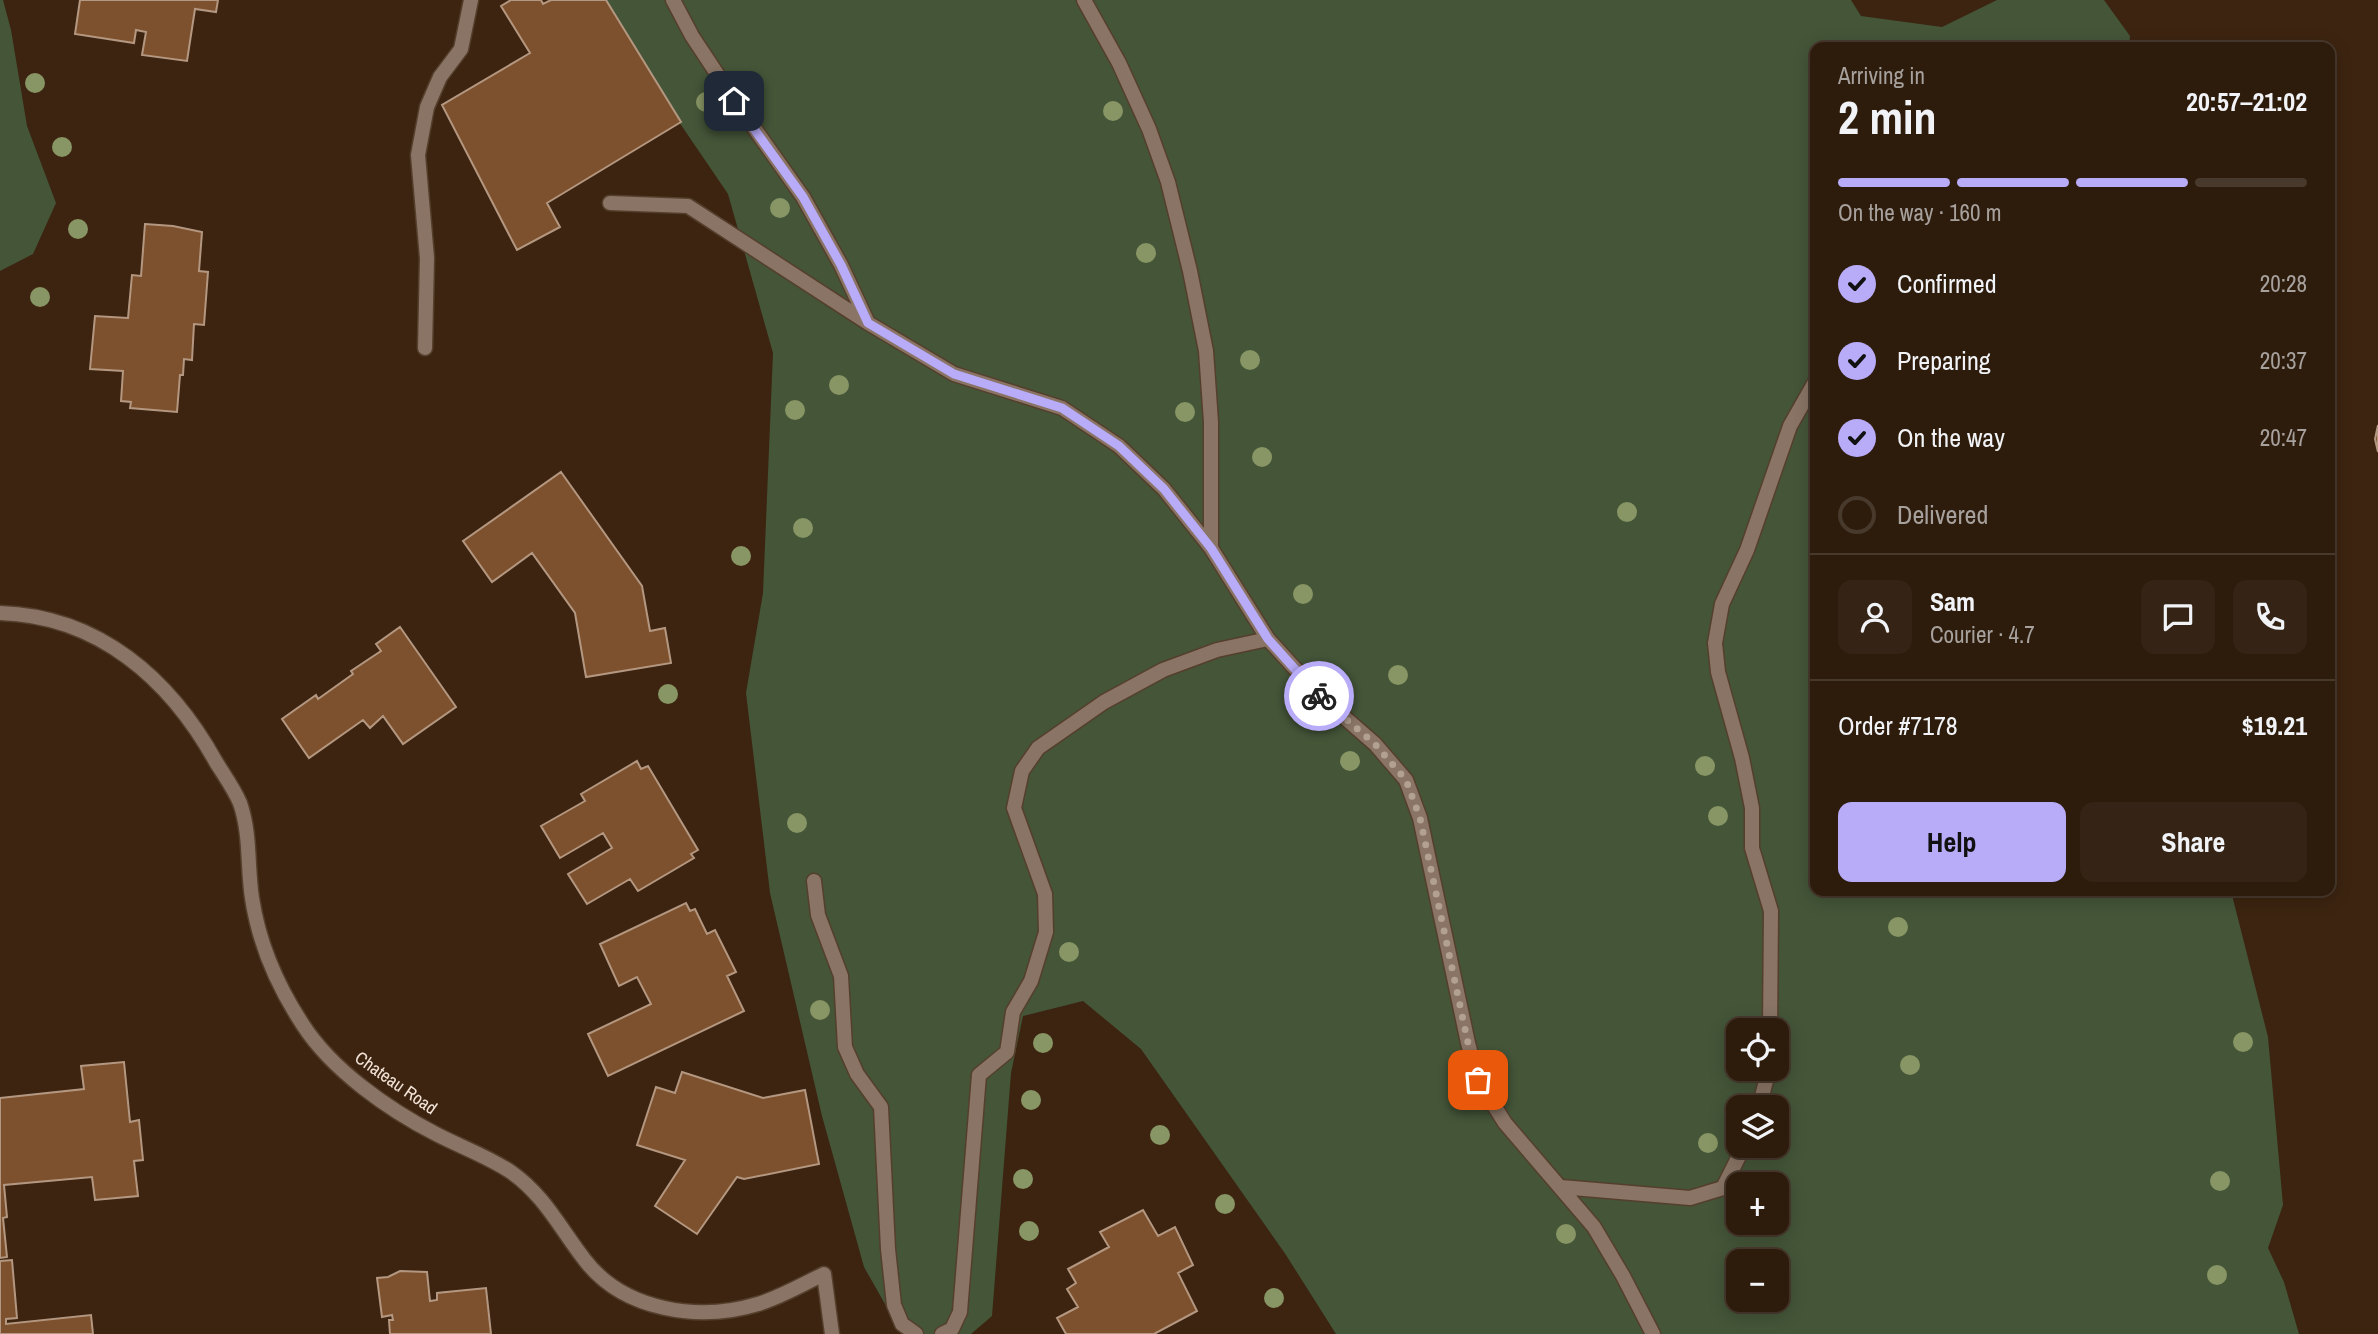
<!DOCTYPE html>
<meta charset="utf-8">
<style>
body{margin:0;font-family:"Archivo Narrow",sans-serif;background:#352415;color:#f1f3f6;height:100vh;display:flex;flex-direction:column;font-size:26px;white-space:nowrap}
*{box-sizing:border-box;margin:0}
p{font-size:23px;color:#a7a19d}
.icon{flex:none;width:38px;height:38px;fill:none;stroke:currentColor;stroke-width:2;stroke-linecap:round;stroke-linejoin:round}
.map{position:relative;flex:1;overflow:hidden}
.sheet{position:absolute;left:1810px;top:42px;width:525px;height:854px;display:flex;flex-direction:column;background:#2d1b0c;border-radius:14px;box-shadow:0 4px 18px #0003,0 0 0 2px #48392d}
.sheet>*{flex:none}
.controls{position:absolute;left:1726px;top:1018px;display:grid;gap:14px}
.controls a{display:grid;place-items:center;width:63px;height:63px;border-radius:14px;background:#2d1b0c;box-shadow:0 4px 18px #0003,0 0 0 2px #48392d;font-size:35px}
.pin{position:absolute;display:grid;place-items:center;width:60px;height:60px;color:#fff;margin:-30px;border-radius:14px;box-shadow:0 4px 10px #0006}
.courier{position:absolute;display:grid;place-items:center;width:70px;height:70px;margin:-35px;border:5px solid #b8abf7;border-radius:50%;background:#fff;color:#222;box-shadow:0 2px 9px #0007}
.summary em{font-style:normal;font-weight:800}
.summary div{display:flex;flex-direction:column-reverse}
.summary{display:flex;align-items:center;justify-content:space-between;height:119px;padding:0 28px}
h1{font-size:46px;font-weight:800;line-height:52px}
.bar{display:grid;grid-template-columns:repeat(4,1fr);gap:10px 7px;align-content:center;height:84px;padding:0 28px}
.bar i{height:9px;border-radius:5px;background:#48392d}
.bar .current{background:#b8abf7}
.bar p{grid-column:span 4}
.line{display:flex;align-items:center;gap:18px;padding:0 28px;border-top:2px solid #48392d}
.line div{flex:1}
.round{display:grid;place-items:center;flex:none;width:74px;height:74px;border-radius:14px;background:#352415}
ol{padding:0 28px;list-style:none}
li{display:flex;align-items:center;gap:21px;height:77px}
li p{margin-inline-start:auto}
li .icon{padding:7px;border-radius:50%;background:#b8abf7;color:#111;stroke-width:4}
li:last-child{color:#a7a19d}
li i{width:38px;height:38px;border:4px solid #48392d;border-radius:50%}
.cta{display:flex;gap:14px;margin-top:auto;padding:14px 28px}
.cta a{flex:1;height:80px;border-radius:14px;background:#b8abf7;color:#111;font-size:28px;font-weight:800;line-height:80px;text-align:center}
.cta a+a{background:#352415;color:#f1f3f6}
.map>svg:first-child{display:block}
.green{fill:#445538;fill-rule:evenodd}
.building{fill:#7d512d;stroke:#b49780;stroke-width:2}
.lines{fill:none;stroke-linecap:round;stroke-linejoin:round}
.service-casing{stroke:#553f2c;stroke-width:17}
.minor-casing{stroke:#553f2c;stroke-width:17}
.service{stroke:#897465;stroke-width:14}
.minor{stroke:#897465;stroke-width:14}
.tree{fill:#889564}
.done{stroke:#b2a091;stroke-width:7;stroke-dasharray:0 12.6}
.route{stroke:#b8abf7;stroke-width:9}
.labels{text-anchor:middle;stroke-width:5;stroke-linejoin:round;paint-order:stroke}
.street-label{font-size:18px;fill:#f2e2d6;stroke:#3c2410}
</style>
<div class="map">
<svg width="2378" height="1334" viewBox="0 0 2378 1334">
<rect width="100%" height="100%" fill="#3c2410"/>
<!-- green -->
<path class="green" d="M 0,0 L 3,0 L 11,30 L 27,126 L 56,203 L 33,254 L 0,271 Z
M 591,0 L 1851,0 L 1861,16 L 1942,27 L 1997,0 L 2104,0 L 2130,36 L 2129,47 L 1815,47 L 1815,891 L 2231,891 L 2268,1037 L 2283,1205 L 2268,1248 L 2284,1282 L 2299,1334 L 1336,1334 L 1286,1255 L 1141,1049 L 1083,1001 L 1023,1016 L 1011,1073 L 992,1316 L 971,1334 L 902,1334 L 864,1267 L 822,1116 L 770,893 L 746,693 L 763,593 L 773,353 L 728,194 L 662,97 ZM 1738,1031 L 1776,1031 L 1776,1069 L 1738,1069 ZM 1738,1108 L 1776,1108 L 1776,1146 L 1738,1146 ZM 1738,1185 L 1776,1185 L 1776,1223 L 1738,1223 ZM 1738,1262 L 1776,1262 L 1776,1300 L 1738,1300 Z"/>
<!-- building -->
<path class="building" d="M 80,0 L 218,0 L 216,12 L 195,9 L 187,61 L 142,55 L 146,32 L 136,30 L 134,43 L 75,34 Z
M 511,0 L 541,0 L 543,4 L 551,0 L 606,0 L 681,122 L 547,203 L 560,227 L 517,250 L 442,105 L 530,53 L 501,6 Z
M 145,224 L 173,226 L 202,232 L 199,271 L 208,272 L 204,325 L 194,324 L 192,360 L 184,359 L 183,375 L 180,375 L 177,412 L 130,408 L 131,402 L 121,401 L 123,371 L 90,369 L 95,316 L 128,318 L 132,275 L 141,276 Z
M 2378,425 L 2378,452 L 2375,439 Z
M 561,472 L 642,586 L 650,631 L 665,628 L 671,663 L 586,677 L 575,613 L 532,553 L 492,582 L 463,541 Z
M 400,627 L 456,707 L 403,744 L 383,716 L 370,728 L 363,720 L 309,758 L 282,719 L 316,695 L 318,699 L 353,674 L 351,671 L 381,651 L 376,644 Z
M 637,761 L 641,769 L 648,766 L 698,850 L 691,854 L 694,858 L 638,891 L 630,879 L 587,904 L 568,874 L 612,848 L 603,833 L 560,858 L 541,826 L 585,801 L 581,794 Z
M 686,903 L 690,911 L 695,909 L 707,934 L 715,930 L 736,972 L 727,976 L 744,1011 L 608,1076 L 588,1034 L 651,1004 L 637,977 L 619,986 L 600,944 Z
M 124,1062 L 130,1122 L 139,1120 L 143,1160 L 134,1161 L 138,1196 L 95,1200 L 92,1177 L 4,1185 L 7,1217 L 3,1218 L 7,1257 L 0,1258 L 0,1098 L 84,1089 L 81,1066 Z
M 682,1072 L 763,1098 L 805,1090 L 819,1164 L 744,1179 L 737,1177 L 697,1234 L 655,1206 L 685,1160 L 637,1145 L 656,1087 L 675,1093 Z
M 1143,1210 L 1158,1236 L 1175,1227 L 1193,1265 L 1178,1273 L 1197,1311 L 1154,1334 L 1066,1334 L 1057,1318 L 1078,1307 L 1067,1289 L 1076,1283 L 1068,1269 L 1109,1247 L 1100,1232 Z
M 12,1260 L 17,1318 L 6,1319 L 6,1324 L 91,1315 L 93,1334 L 0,1334 L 0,1261 Z
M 400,1271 L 427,1272 L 430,1301 L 437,1300 L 437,1293 L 486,1288 L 491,1334 L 390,1334 L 389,1320 L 393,1320 L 392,1315 L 382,1317 L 377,1278 L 388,1277 Z"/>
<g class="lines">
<!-- service casing -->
<g class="service-casing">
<path id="service" d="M 673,0 L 692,36 L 735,101 L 803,197 L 841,265 L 868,323 L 954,374 L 1062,408 L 1119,446 L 1164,489 L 1211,548
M 1084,0 L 1119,63 L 1149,129 L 1168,182 L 1190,271 L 1206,351 L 1211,422 L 1211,548 L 1268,639 L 1320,696 L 1375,744 L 1406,780 L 1420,818 L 1468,1043 L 1478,1080 L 1505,1123 L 1594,1227 L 1623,1276 L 1653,1334
M 610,203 L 688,206 L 868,323
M 425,348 L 427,258 L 418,155 L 427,107 L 440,77 L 461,49 L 471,0
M 814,881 L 818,915 L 841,976 L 845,1047 L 857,1074 L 881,1107 L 888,1249 L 894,1305 L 902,1324 L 916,1334
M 1770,1031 L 1771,911 L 1752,848 L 1752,808 L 1742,758 L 1718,672 L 1715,643 L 1722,604 L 1747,550 L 1790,426 L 1815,382
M 1759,1108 L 1769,1069
M 1561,1187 L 1690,1198 L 1723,1188 L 1744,1146
M 942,1334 L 952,1329 L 960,1312 L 979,1075 L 1007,1052 L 1013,1012 L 1031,981 L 1046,932 L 1045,894 L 1014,808 L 1022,771 L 1038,748 L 1104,702 L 1163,670 L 1217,650 L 1268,639"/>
</g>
<!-- minor casing -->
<g class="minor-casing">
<path id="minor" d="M 0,613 C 99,616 170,679 216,762 C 224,775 234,789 240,803 C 251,835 247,866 252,898 C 259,944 278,987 303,1025 C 332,1070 389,1110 436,1134 C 461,1147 489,1157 511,1172 C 544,1195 560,1228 584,1259 C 623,1311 699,1322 758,1304 C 781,1297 803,1284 824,1274 L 832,1334"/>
</g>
<!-- service -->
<use href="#service" class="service"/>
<!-- minor -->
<use href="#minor" class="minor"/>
</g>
<!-- trees -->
<g class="tree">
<circle cx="35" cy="83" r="10"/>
<circle cx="706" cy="102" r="10"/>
<circle cx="1113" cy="111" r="10"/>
<circle cx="62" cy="147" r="10"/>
<circle cx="780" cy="208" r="10"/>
<circle cx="78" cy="229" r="10"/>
<circle cx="1146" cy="253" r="10"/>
<circle cx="40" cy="297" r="10"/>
<circle cx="1250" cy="360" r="10"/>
<circle cx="839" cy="385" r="10"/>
<circle cx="795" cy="410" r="10"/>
<circle cx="1185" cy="412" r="10"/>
<circle cx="1262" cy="457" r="10"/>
<circle cx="1627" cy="512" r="10"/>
<circle cx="803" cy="528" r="10"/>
<circle cx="741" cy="556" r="10"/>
<circle cx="1303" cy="594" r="10"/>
<circle cx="1398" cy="675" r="10"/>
<circle cx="668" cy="694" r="10"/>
<circle cx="1350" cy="761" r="10"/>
<circle cx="1705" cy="766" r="10"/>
<circle cx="1718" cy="816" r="10"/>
<circle cx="797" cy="823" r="10"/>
<circle cx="1898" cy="927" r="10"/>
<circle cx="1069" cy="952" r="10"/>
<circle cx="820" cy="1010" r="10"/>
<circle cx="2243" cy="1042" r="10"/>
<circle cx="1043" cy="1043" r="10"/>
<circle cx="1910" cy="1065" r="10"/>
<circle cx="1031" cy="1100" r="10"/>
<circle cx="1160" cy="1135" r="10"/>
<circle cx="1708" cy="1143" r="10"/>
<circle cx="1023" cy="1179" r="10"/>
<circle cx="2220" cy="1181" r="10"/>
<circle cx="1225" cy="1204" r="10"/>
<circle cx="1029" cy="1231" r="10"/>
<circle cx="1566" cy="1234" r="10"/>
<circle cx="2217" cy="1275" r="10"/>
<circle cx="1274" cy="1298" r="10"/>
</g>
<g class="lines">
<!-- done -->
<path class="done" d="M 1319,696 L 1375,744 L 1406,780 L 1420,818 L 1468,1043 L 1478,1080"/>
<!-- route -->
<path class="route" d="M 734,101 L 803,197 L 841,265 L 868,323 L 954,374 L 1062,408 L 1119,446 L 1164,489 L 1211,548 L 1268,639 L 1319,696"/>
</g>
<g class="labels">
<!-- street labels -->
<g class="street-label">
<text transform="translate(396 1083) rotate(35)" y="6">Chateau Road</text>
</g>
</g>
</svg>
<div class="controls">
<a><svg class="icon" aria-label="locate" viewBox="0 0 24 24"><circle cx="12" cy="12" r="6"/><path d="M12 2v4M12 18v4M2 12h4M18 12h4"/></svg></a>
<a><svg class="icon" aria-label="layers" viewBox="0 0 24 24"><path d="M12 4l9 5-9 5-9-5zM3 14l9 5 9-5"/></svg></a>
<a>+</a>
<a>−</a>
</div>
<div class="pin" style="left:1478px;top:1080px;background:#ea580c"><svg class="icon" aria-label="bag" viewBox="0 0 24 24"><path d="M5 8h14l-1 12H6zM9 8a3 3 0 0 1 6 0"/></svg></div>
<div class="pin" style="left:734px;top:101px;background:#1f2937"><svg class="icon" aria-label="home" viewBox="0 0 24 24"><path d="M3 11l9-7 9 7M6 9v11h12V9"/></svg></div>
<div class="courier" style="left:1319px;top:696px"><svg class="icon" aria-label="bike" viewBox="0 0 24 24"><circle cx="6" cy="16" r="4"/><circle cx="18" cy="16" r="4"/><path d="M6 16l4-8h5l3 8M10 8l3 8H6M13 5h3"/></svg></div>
<section class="sheet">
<div class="summary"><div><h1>2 min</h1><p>Arriving in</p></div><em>20:57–21:02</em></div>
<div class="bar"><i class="current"></i><i class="current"></i><i class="current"></i><i></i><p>On the way · 160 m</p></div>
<ol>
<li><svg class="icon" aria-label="check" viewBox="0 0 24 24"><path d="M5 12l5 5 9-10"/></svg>Confirmed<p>20:28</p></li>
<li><svg class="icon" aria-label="check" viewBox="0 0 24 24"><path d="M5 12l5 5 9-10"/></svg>Preparing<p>20:37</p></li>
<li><svg class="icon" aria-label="check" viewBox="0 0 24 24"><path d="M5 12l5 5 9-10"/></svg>On the way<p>20:47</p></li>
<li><i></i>Delivered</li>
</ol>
<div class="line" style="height:126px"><a class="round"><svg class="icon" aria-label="person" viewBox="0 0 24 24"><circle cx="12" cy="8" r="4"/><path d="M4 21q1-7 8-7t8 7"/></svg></a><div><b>Sam</b><p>Courier · 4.7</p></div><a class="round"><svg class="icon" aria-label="chat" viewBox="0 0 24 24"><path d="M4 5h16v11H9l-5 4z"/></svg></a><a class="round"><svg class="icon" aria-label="phone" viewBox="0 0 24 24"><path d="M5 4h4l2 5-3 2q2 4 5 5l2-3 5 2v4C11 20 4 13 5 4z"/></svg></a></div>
<div class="line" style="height:91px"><div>Order #7178</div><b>$19.21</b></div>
<div class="cta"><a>Help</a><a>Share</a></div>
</section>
</div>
